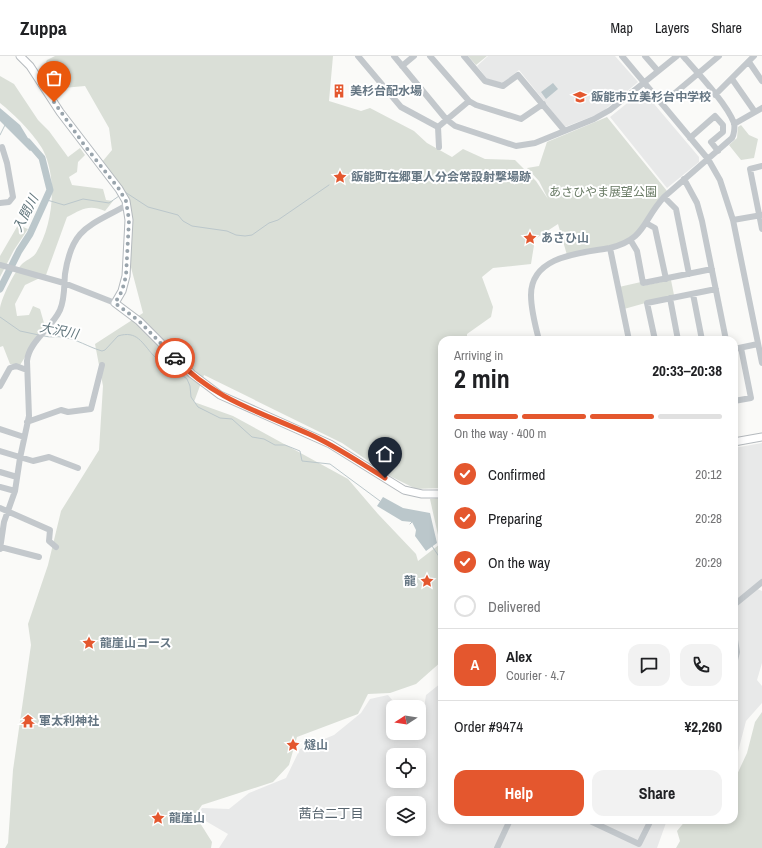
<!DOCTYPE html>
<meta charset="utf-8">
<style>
body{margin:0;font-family:"Archivo Narrow","Noto Sans JP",sans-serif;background:#f2f2f2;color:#202124;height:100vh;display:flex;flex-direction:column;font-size:15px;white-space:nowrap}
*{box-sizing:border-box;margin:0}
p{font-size:13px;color:#757577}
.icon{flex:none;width:22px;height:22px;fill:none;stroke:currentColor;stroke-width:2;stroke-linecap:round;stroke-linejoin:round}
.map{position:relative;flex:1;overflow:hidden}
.panel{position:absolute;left:438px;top:280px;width:300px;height:488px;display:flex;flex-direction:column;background:#fff;border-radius:12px;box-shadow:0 2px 10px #0003}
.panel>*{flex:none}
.needle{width:26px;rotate:258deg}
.fabs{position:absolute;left:386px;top:644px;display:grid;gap:8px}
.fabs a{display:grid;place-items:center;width:40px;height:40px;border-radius:8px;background:#fff;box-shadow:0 2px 10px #0003;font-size:20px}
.pin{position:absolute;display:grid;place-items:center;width:34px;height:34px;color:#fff;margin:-41px -17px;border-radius:50% 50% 50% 0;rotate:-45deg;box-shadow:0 0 4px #0007}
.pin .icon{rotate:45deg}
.courier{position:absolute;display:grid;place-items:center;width:40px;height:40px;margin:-20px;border:3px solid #e4572e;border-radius:50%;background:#fff;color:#222;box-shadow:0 1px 5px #0007}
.overview em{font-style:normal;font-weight:800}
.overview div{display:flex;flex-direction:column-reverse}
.overview{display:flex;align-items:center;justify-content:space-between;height:68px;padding:0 16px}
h1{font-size:26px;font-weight:800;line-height:30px}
.bar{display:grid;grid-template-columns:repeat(4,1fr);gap:6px 4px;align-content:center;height:48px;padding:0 16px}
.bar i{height:5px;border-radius:3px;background:#e0e0e0}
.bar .selected{background:#e4572e}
.bar p{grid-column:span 4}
.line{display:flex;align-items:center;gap:10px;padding:0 16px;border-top:1px solid #e0e0e0}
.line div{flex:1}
.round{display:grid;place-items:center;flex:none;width:42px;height:42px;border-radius:12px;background:#f2f2f2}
ol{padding:0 16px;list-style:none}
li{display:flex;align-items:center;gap:12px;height:44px}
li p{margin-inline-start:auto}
li .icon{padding:4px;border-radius:50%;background:#e4572e;color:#fff;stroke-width:4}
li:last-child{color:#757577}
li i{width:22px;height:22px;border:2px solid #e0e0e0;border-radius:50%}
.primary-button{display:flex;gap:8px;margin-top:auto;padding:8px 16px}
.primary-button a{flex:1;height:46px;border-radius:12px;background:#e4572e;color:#fff;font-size:16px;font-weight:800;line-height:46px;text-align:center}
.primary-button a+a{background:#f2f2f2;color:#202124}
header{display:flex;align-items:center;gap:24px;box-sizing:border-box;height:56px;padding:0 20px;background:#fff;border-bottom:1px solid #e0e0e0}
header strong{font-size:19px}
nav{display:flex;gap:22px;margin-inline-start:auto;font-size:14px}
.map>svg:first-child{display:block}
.built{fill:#e8e9e9;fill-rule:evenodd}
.green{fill:#dadfd7}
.water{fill:#bbc7cb}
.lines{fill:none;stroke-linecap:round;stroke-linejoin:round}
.stream{stroke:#bbc7cb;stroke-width:1}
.river{stroke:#bbc7cb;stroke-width:7}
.major-casing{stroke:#b5babe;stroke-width:9}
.minor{stroke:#c3c8cc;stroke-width:6}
.major{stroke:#fff;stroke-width:7}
.done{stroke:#99a4ac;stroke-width:4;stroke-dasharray:0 7.2}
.route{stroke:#e4572e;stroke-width:5}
.labels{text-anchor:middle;stroke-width:4;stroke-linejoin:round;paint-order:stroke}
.poi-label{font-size:12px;font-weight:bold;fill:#657683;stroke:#fff;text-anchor:start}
.park-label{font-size:12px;fill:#687a64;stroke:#fff}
.water-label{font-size:13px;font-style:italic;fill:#60757c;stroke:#fff}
.neighbourhood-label{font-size:13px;fill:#57646e;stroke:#fff}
</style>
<header>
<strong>Zuppa</strong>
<nav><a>Map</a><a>Layers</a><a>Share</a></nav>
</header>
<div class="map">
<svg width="762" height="792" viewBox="0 0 762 792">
<rect width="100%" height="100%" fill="#fafaf8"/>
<!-- built -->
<path class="built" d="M 488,0 L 615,0 L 638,26 L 601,57 L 565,71 L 519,14 L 504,26 L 499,26 L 487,23 L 477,10 Z
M 641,36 L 644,36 L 699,101 L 699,106 L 667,132 L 610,61 Z
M 762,387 L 762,524 L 755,532 L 762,535 L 762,607 L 757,624 L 762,630 L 762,647 L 746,665 L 734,711 L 734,392 Z
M 441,627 L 442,764 L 667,764 L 657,792 L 219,792 L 228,778 L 197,760 L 202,752 L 229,753 L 249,737 L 286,722 L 300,693 L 334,679 L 361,657 L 370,643 L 388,639 L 398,651 L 393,651 L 393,677 L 419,677 L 419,659 L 423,658 L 426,639 ZM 393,699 L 419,699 L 419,725 L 393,725 ZM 393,747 L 419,747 L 419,773 L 393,773 Z"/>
<!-- green -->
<path class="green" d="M 55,0 L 333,0 L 329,45 L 361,55 L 370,52 L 414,75 L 427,87 L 452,101 L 463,93 L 485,103 L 515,104 L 536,125 L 548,143 L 539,125 L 527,112 L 539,110 L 547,86 L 607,61 L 667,135 L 640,173 L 622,187 L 567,199 L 558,168 L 535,183 L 531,208 L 493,212 L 482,221 L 493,251 L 491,261 L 467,278 L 467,284 L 442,284 L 442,432 L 416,433 L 392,421 L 342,387 L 204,319 L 194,346 L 233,360 L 348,423 L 378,458 L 416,498 L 418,505 L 440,488 L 430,443 L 442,442 L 442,605 L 416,628 L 390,637 L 368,638 L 358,658 L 297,681 L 289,709 L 273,726 L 202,749 L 195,759 L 212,786 L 211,792 L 5,792 L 8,787 L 13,714 L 31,589 L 28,568 L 48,509 L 61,455 L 99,394 L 103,330 L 95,288 L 143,257 L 128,200 L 132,162 L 127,139 L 102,106 L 112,94 L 109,72 L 85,30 L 63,32 L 42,14 L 47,4 Z
M 468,0 L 487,0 L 476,9 Z
M 0,20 L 14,28 L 38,64 L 49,75 L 68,101 L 80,92 L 85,99 L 78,106 L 77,116 L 69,121 L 72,129 L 103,133 L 106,144 L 113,145 L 105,155 C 89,148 82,153 67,161 L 46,219 L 25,229 L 15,248 L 17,260 L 29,259 L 33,250 L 40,253 L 44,267 L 41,276 L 20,309 L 10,308 L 3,290 L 0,291 C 0,279 0,264 0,252 C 2,241 14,216 22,208 C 26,204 33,202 36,197 C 53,169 58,124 43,94 C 35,79 14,58 0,47 Z
M 741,69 L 749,79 L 758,83 L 754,102 L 741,104 L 729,89 L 737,82 L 738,71 Z
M 18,169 L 28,173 L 14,194 L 0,221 L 0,200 Z
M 671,224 L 674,239 L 624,253 L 619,231 L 641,226 L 642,230 Z
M 762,656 L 762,792 L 676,792 L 680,785 L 677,775 L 686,764 L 734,764 L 734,725 L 747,697 L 755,666 Z"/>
<!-- water -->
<path class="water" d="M 553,27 L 558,33 L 546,43 L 541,36 Z
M 0,52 L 20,69 L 34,92 L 30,95 L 0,65 Z
M 383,441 L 403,452 L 430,457 L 437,487 L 426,495 L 415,480 L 416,474 L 412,466 L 402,465 L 377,450 Z"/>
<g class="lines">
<!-- stream -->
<path class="stream" d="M 0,79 L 5,69
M 125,136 L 148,151 L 178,159 L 183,165 L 192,170 L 227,175 L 236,179 L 245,180 L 252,179 L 269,167 L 278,164 L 329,129
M 47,144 L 64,149 L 83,143 L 109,147 L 119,140
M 0,261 L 20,275 L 39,279
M 44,280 C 51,282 56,280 62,281 C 77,283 88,291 102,295 L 105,294 L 118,280 C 137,274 142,287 153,299 C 159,305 163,308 167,315 L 182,319 L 187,323 L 190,330 L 191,341 L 198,351 L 220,362 L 232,363 L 252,381 L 264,383 L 275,389 L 285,389 L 300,395 L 302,405 L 330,408 L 380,445
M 410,468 L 412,466
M 432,490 L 440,502"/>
<!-- river -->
<path class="river" d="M 0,233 L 19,195 L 30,178 L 50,134 L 42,102 L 28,86"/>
<!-- major casing -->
<g class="major-casing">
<path id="major" d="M 20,0 L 30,10 L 60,56 L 119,133 L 126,145 L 129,164 L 126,220 L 122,235 L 115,247 L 139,265 L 192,318 L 220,339 L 330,388 L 404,434 L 422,438 L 442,438
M 734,386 L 762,381"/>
</g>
<!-- minor -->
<path class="minor" d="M 358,0 L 401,51 L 438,71
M 394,0 L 446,63 L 455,70 L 516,90 L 535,87 L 594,63 L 610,54 L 677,0
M 430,0 L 469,45 L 476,49 L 521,63 L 543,48
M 464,0 L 485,25 L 503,30 L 518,19 L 564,74
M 622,0 L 708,103 L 720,124 L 733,164 L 762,307
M 645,0 L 658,15
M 749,6 L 762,25
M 402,10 L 414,0
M 732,23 L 755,56
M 715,39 L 754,0
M 662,48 L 719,0
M 734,68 L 762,52
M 690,82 L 715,60 L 723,69 L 723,76 L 711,86 L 718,95
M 439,91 L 438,71 L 469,45
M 762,110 L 750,113 L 762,173
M 684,123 L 697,147 L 702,165 L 726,284
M 664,141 L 676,153 L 689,218
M 0,147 L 9,146 L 13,141 L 7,107 L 2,91
M 733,164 L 762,159
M 646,167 L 655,172 L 666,223
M 631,185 L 637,195 L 643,227 L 712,213
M 0,209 L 64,227 L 115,247
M 693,238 L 702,284
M 670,242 L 678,284
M 539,284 C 535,269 531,254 531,239 C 531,199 582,197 610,192
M 629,284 L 610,192 C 646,183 642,165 664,141 L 732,82 C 734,79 735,71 734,67 C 727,48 697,16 683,0
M 655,284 L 647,247 L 716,233
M 734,293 L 758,288
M 0,330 L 10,312 L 16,310 L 27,314
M 734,345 L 751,342 L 741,292
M 27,366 L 61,354 L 68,356 L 91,353 L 102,309
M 0,373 L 24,381
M 0,395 L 33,405 L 49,401 L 78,412
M 0,416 L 17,421
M 0,431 L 15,435
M 0,452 L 50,474 L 49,485 L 56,491
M 0,491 L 39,501
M 0,493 L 4,466 L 15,435 L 20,402 L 29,360 L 27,305 C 29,285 52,272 60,254 C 65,243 64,229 65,218 C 72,171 90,170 127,149
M 734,549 L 762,526
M 734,578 L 737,596 L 734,608
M 588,764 L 639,788 L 651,764
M 497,792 L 510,764"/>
<!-- major -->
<use href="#major" class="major"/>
</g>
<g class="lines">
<!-- done -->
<path class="done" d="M 54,46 L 85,90 L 119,133 L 126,145 L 129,164 L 126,220 L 122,235 L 115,247 L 139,265 L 175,302"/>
<!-- route -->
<path class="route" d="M 175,302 C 215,344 258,355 309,378 C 336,390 360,407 385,422"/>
</g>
<!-- icons -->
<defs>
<g id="building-bare" transform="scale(1.08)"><path d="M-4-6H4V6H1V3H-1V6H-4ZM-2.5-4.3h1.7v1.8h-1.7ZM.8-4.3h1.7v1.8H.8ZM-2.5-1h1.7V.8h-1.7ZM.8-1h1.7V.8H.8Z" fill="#e4572e" stroke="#fff" stroke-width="2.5" paint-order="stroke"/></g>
<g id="school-bare" transform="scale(1.08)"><path d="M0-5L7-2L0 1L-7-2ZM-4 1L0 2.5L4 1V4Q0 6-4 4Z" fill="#e4572e" stroke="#fff" stroke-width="2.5" paint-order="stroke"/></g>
<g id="sight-bare" transform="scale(1.08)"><path d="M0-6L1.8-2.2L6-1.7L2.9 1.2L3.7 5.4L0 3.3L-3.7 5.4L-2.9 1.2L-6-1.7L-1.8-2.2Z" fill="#e4572e" stroke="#fff" stroke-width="2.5" paint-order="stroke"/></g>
<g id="temple-bare" transform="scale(1.08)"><path d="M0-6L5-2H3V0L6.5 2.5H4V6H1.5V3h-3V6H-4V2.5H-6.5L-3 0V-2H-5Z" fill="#e4572e" stroke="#fff" stroke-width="2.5" paint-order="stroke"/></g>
</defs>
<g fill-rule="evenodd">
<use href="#building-bare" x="339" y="35"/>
<use href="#school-bare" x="580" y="41"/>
<use href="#sight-bare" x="340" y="121"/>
<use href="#sight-bare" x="530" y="182"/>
<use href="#sight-bare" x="427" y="525"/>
<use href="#sight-bare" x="89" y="587"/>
<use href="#temple-bare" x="28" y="665"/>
<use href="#sight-bare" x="293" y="689"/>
<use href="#sight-bare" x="158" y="762"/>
</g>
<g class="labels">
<!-- poi labels -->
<g class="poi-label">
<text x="350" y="39">美杉台配水場</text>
<text x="591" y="45">飯能市立美杉台中学校</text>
<text x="351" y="125">飯能町在郷軍人分会常設射撃場跡</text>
<text x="541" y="186">あさひ山</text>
<text x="416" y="529" text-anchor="end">龍</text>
<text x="100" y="591">龍崖山コース</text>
<text x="39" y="669">軍太利神社</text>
<text x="304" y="693">燧山</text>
<text x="169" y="766">龍崖山</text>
</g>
<!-- park labels -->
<g class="park-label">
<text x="603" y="140">あさひやま展望公園</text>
</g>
<!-- water labels -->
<g class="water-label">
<text transform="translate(25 157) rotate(-63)" y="5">入間川</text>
<text transform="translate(59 274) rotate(11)" y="5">大沢川</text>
</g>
<!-- neighbourhood labels -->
<g class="neighbourhood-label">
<text x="331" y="762">茜台二丁目</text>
</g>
</g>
</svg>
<div class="fabs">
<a><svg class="needle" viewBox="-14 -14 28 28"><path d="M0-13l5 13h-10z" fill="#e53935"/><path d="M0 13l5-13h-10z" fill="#757577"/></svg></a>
<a><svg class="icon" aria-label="locate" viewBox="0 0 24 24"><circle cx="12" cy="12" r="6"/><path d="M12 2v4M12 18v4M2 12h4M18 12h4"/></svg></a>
<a><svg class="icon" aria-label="layers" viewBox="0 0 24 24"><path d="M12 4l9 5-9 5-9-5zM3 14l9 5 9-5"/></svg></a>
</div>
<div class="pin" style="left:54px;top:46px;background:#ea580c"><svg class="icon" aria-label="bag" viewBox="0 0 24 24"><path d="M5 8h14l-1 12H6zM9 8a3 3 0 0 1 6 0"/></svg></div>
<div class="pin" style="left:385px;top:422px;background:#1f2937"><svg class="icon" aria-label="home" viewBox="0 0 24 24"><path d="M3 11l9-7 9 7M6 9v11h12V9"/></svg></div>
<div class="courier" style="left:175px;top:302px"><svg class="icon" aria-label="car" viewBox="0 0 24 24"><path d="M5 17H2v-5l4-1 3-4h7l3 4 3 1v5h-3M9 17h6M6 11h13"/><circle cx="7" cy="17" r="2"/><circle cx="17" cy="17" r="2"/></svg></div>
<section class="panel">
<div class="overview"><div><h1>2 min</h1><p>Arriving in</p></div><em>20:33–20:38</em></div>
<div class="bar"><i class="selected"></i><i class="selected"></i><i class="selected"></i><i></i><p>On the way · 400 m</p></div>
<ol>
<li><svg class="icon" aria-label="check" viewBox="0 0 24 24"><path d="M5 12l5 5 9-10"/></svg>Confirmed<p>20:12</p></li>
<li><svg class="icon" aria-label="check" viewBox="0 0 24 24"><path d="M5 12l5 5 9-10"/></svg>Preparing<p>20:28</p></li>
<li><svg class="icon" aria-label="check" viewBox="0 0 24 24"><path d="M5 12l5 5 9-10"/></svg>On the way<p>20:29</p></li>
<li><i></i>Delivered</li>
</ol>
<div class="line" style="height:72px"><b class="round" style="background:#e4572e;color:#fff">A</b><div><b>Alex</b><p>Courier · 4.7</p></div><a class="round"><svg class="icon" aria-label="chat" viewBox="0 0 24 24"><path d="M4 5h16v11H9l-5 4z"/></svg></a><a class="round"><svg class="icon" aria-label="phone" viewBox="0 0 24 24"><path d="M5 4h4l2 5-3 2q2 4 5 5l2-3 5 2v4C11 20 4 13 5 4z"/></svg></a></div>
<div class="line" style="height:52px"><div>Order #9474</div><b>¥2,260</b></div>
<div class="primary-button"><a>Help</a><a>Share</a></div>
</section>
</div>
